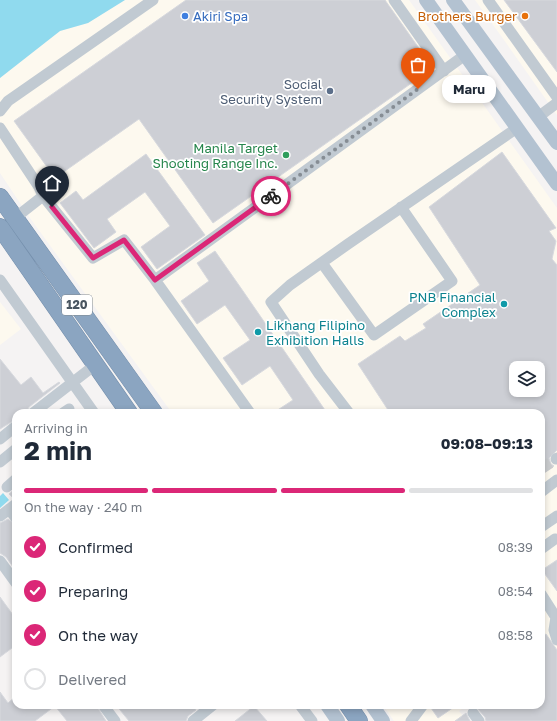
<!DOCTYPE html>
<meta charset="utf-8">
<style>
body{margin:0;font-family:"Golos Text",sans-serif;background:#f6f6f7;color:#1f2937;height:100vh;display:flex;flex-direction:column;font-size:15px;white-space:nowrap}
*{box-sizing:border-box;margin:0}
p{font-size:13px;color:#747a83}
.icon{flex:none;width:22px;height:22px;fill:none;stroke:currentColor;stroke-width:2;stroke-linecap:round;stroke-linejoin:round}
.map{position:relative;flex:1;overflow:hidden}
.sheet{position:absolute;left:12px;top:409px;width:533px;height:300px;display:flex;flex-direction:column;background:#fff;border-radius:12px;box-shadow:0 2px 6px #0003}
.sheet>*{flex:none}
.fabs{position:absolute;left:509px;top:361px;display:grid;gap:8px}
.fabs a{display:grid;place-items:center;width:36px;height:36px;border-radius:8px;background:#fff;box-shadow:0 2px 6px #0003;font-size:20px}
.pin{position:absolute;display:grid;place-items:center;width:34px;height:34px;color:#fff;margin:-41px -17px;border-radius:50% 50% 50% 0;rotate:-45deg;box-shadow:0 0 4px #0007}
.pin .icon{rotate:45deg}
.courier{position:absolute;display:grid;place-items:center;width:40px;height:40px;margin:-20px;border:3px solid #db2777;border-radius:50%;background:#fff;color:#222;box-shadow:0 1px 5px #0007}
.bubble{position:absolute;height:28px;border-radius:12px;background:#fff;box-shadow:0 2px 6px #0003;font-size:13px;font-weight:700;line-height:28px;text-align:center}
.summary em{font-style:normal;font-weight:700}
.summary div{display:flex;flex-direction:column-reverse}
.summary{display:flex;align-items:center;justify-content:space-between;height:68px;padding:0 12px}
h1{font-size:26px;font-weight:700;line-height:30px}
.bar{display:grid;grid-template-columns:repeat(4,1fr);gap:6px 4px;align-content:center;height:48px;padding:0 12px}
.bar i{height:5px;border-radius:3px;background:#e0e1e3}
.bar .on{background:#db2777}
.bar p{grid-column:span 4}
ol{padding:0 12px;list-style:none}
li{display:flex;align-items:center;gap:12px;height:44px}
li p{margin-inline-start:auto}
li .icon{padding:4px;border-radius:50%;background:#db2777;color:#fff;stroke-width:4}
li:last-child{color:#747a83}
li i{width:22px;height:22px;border:2px solid #e0e1e3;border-radius:50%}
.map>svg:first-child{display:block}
.commercial{fill:#fdf9ef;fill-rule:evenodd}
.water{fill:#90daee}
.building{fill:#cdcfd5;stroke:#d7d9de;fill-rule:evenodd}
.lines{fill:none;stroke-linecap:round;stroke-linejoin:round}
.minor-tunnel{stroke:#caccce;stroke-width:11;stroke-dasharray:11 5.5;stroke-linecap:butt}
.highway-casing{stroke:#7690ad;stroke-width:18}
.minor{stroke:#c1cad2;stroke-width:11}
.major{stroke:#b3c2d1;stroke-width:14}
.highway{stroke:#8ba5c1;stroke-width:17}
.done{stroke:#868d94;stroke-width:4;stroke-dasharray:0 7.2}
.route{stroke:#db2777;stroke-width:5}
.shop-dot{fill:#3f7fe0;stroke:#fff;stroke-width:1.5}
.food-dot{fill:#e8710a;stroke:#fff;stroke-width:1.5}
.service-dot{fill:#5c6f8a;stroke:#fff;stroke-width:1.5}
.leisure-dot{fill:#2e9e5b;stroke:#fff;stroke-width:1.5}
.culture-dot{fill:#0f9aa8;stroke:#fff;stroke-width:1.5}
.labels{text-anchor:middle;stroke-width:3.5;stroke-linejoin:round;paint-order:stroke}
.shield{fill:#fff;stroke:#808990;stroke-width:1}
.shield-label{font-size:12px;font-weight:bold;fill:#4a5661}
.shop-label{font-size:13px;fill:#366cbe;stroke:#fff;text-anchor:start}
.food-label{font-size:13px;fill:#c56008;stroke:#fff;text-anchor:end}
.service-label{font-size:13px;fill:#4e5e75;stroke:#fff;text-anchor:end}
.leisure-label{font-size:13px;fill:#27864d;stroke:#fff;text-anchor:end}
.culture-label{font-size:13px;fill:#0d838f;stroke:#fff;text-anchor:end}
</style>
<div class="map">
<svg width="557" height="721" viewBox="0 0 557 721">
<rect width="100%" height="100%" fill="#f5f3f3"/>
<!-- commercial -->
<path class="commercial" d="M 125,0 L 409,0 L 557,208 L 557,650 L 546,634 L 541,637 L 541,413 L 172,413 L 30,218 L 0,173 L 0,78 L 60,31 L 88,23 ZM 516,368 L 538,368 L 538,390 L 516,390 Z
M 475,0 L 557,0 L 557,115 L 504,40 Z
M 0,302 L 21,329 L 0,345 Z
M 383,705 L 467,705 L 459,711 L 467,721 L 394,721 Z"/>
<!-- water -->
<path class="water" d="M 0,0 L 125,0 L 88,23 L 60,31 L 0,78 Z
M 3,493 L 9,500 L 0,508 L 0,496 Z"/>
<!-- building -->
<path class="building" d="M 186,0 L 385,0 L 433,68 L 213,223 L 139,119 L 55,178 L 14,121 Z
M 504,0 L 557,0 L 557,72 Z
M 502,152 L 556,228 L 549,231 L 556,241 L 552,259 L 557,265 L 557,450 L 549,458 L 551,464 L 554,466 L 541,474 L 541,413 L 390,413 L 358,364 L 400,336 L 405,341 L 426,328 L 423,324 L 480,285 L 429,207 ZM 516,368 L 538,368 L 538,390 L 516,390 Z
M 146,154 L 205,235 L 157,269 L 141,247 L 170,226 L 145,192 L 107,219 L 116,232 L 94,248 L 60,203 L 76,191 L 83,200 Z
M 215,251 L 243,291 L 327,413 L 273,413 L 293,400 L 270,366 L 242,385 L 223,358 L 250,340 L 225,305 L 197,324 L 181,301 L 209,281 L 197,263 Z
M 0,359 L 21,385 L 31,377 L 43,393 L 59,382 L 60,383 L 29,407 L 26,413 L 16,413 L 16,419 L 0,429 Z
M 16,488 L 16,497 L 13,498 L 9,494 Z
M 8,519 L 16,525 L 16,571 L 6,557 L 0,553 L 0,523 Z
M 557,560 L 557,591 L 542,570 Z
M 0,597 L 16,619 L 16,645 L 0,657 Z
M 546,634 L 557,650 L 557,721 L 486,721 L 485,717 L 475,706 L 477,705 L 541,705 L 541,637 Z
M 0,692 L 8,703 L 16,696 L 16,705 L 96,705 L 106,721 L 67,721 L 55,706 L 35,721 L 0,721 Z
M 116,705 L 192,705 L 196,710 L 188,716 L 186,721 L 129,721 Z
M 435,705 L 457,705 L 438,718 L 431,708 Z
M 254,706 L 267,721 L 235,721 Z
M 466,713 L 470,721 L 455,721 Z"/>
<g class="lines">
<!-- minor-tunnel -->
<path class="minor-tunnel" d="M 541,469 L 556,459"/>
<!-- highway casing -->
<g class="highway-casing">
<path id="highway" d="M 0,197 L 154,413
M 0,227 L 129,413
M 348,705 L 359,721"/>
</g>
<!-- minor -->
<path class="minor" d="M 394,0 L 444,71
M 488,0 L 557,97
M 0,111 L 8,101 L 153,0
M 538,117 L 557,103
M 0,128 L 39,187 L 43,196 L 93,258 L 124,240 L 155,280 L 250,413
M 15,218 L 43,196
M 322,263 L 374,335 L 452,281 L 401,207
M 0,280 L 94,413
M 155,280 L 465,55
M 33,413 L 95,365
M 63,413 L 69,409
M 349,413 L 319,374 L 271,302 L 290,285 L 348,244 L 517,128
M 0,439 L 16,426
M 556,459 L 557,458
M 0,462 L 16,449
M 7,487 L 16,479
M 541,492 L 557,480
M 9,509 L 16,518
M 0,516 L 16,504
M 541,527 L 557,516
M 541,549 L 555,539
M 0,561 L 16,583
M 541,594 L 557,619
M 556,617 L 554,630 L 557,640
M 103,705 L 115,721
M 300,705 L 312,721
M 473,713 L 479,721
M 193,721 L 213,705
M 411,721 L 423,705"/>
<!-- major -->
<path class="major" d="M 426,0 L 557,184
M 453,0 L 557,143
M 327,705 L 338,721
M 372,705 L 383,721"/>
<!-- highway -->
<use href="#highway" class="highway"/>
</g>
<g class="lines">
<!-- done -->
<path class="done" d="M 271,196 L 418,89"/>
<!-- route -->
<path class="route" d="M 52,207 L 93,258 L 124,240 L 155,280 L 271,196"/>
</g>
<!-- markers -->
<circle class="shop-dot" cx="185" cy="16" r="4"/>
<circle class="food-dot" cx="525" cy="16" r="4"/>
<circle class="service-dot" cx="330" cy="91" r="4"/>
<circle class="leisure-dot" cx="286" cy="155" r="4"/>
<g class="culture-dot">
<circle cx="504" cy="304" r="4"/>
<circle cx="258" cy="332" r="4"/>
</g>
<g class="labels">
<!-- shield labels -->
<rect class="shield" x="62" y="295" width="30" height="20" rx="3"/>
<g class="shield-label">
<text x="77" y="309">120</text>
</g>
<!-- shop labels -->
<g class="shop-label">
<text x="193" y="21">Akiri Spa</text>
</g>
<!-- food labels -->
<g class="food-label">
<text x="517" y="21">Brothers Burger</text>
</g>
<!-- service labels -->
<g class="service-label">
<text x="322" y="89">Social<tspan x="322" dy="15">Security System</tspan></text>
</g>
<!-- leisure labels -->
<g class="leisure-label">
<text x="278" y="153">Manila Target<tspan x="278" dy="15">Shooting Range Inc.</tspan></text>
</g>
<!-- culture labels -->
<g class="culture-label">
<text x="496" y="302">PNB Financial<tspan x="496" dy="15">Complex</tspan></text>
<text x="266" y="330" text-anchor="start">Likhang Filipino<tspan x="266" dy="15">Exhibition Halls</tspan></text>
</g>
</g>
</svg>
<div class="fabs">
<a><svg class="icon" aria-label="layers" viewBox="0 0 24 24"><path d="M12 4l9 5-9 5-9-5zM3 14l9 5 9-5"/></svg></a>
</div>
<div class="pin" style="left:418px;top:89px;background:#ea580c"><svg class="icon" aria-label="bag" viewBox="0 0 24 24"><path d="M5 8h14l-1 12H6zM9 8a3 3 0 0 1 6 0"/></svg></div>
<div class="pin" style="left:52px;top:207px;background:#1f2937"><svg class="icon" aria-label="home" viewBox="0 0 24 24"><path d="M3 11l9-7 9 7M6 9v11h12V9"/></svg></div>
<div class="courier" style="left:271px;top:196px"><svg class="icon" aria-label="bike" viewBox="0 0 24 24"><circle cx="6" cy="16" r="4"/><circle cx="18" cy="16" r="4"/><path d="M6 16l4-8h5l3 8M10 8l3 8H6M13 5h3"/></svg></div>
<div class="bubble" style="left:442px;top:75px;width:54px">Maru</div>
<section class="sheet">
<div class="summary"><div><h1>2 min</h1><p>Arriving in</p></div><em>09:08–09:13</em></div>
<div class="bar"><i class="on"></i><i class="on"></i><i class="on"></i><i></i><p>On the way · 240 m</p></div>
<ol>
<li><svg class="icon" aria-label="check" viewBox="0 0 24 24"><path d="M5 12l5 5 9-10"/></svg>Confirmed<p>08:39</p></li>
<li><svg class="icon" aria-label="check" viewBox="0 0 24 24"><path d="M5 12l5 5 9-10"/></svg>Preparing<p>08:54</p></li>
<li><svg class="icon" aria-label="check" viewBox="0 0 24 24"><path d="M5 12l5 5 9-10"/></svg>On the way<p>08:58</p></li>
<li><i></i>Delivered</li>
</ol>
</section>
</div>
